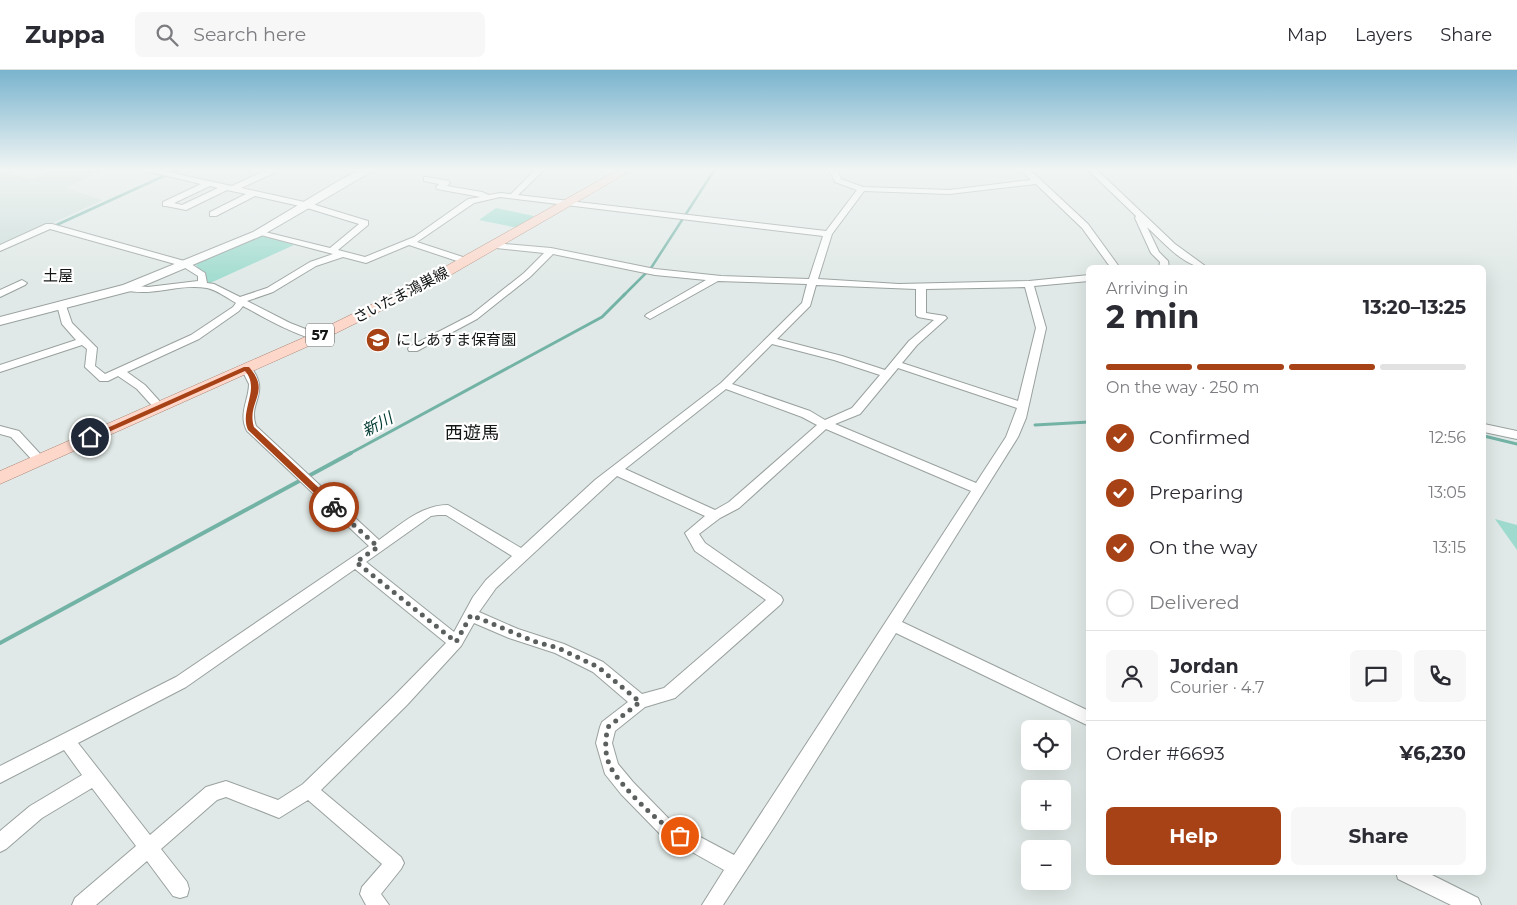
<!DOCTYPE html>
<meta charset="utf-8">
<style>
body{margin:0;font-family:Montserrat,"Noto Sans JP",sans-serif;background:#f7f7f7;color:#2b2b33;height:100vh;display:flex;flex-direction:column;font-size:19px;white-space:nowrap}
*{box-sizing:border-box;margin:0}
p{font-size:16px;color:#7c7c81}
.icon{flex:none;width:28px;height:28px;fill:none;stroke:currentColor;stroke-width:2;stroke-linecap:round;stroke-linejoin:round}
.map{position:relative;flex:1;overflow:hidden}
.details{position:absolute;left:1086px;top:195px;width:400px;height:610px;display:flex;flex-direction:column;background:#fff;border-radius:8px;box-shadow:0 5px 20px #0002}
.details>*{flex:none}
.fabs{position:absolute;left:1021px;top:650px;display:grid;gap:10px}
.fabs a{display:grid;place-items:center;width:50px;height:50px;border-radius:8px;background:#fff;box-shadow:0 5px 20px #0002;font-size:25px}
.pin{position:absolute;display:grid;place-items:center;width:42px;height:42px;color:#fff;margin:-21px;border:2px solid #fff;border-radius:50%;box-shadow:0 1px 5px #0007}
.courier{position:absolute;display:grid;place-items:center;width:50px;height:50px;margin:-25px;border:4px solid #a74116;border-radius:50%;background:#fff;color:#222;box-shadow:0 1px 6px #0007}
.head em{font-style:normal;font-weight:700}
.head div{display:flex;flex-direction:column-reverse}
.head{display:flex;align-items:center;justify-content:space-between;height:85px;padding:0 20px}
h1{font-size:32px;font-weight:700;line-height:38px}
.bar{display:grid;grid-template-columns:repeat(4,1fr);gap:8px 5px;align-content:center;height:60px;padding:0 20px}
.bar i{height:6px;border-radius:4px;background:#e1e1e2}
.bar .current{background:#a74116}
.bar p{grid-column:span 4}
.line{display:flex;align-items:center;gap:12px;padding:0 20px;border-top:1px solid #e1e1e2}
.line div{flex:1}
.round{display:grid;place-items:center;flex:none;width:52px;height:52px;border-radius:8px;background:#f7f7f7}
ol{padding:0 20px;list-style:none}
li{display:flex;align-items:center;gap:15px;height:55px}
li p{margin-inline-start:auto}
li .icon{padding:5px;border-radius:50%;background:#a74116;color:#fff;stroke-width:4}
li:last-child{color:#7c7c81}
li i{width:28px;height:28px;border:2px solid #e1e1e2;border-radius:50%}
.action{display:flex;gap:10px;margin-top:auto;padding:10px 20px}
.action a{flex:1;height:58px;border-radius:8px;background:#a74116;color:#fff;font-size:20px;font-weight:700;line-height:58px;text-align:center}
.action a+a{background:#f7f7f7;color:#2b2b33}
header{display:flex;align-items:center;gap:30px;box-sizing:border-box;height:70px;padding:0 25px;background:#fff;border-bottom:1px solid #e1e1e2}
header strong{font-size:24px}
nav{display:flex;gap:28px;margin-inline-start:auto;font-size:18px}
.search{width:350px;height:45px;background:#f7f7f7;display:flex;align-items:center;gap:12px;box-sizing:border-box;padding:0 18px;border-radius:8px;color:#7c7c81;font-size:19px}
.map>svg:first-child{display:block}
.built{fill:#cbddd9}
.green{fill:#9edbce}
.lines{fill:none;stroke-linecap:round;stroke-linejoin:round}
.stream-far2{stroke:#73b3a6;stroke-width:2.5}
.stream-far1{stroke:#73b3a6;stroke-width:3}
.stream{stroke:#73b3a6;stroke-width:4}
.canal{fill:#73b3a6;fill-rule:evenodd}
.street-casing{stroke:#99a19f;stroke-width:2}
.secondary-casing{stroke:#99a19f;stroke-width:2}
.primary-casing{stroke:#aa8273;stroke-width:1}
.street{fill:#fff;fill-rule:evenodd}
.secondary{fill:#fff;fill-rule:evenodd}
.primary{fill:#fdd7ca;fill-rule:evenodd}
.route{fill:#a74116}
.done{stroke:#5b605e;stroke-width:5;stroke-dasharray:0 9}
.labels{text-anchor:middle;stroke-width:4.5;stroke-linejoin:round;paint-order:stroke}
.shield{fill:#fff;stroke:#5a5c5b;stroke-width:1}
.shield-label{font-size:14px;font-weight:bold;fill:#131615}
.far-quarter-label{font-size:15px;fill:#131615;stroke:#fff}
.street-label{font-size:15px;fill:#131615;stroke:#fff}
.poi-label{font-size:15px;fill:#131615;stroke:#fff;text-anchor:start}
.water-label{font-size:16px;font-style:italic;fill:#003b32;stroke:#fff}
.quarter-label{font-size:18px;fill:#131615;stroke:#fff}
</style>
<header>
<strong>Zuppa</strong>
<div class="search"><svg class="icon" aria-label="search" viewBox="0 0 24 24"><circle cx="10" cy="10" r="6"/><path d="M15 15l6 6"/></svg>Search here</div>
<nav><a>Map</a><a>Layers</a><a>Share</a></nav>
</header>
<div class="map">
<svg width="1517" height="835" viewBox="0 0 1517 835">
<rect width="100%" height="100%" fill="#e0e9e7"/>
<!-- built -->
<path class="built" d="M 57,99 L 104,99 L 66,118 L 103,130 L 0,177 L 0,102 L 32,109 Z"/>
<!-- green -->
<path class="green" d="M 496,138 L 534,146 L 518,158 L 479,150 Z
M 263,165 L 294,175 L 208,214 L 206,206 L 194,193 Z
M 1495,449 L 1517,455 L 1517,480 Z"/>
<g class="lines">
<!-- stream-far2 -->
<path class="stream-far2" d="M 52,157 L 177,100
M 623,226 L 651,198 L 715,99"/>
<!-- stream-far1 -->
<path class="stream-far1" d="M 1035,355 L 1089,352
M 1484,366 L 1517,374
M 349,384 L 602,247 L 625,224"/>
<!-- stream -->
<path class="stream" d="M 0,573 L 351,383"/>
<!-- canal -->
<path class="canal" d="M 183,99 L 177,102 L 173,100 L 173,99 Z"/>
<!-- street casing -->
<g class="street-casing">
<path id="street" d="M 138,99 L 154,99 L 232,116 L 268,99 L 274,99 L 274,103 L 241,118 L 309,133 L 368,151 L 368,155 L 338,180 L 365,187 L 414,167 L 468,129 L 481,127 L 437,119 L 436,117 L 439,114 L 424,111 L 424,107 L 427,107 L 449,111 L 450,113 L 447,116 L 482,122 L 489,125 L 500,123 L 511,124 L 536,99 L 545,99 L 518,125 L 826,161 L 857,120 L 835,112 L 829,99 L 837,99 L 841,109 L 863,117 L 949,120 L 1031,110 L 1020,99 L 1029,99 L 1088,154 L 1120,198 L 1111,198 L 1082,158 L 1036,114 L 949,124 L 864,121 L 832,164 L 818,209 L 899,214 L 1029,211 L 1089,205 L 1089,211 L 1034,216 L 1046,258 L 1026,348 L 1018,367 L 902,552 L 1089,641 L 1089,656 L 896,563 L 776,754 L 723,835 L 702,835 L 724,800 L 660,764 L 621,724 L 605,704 L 596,673 L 600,657 L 602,652 L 628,632 L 593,602 L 555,583 L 509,568 L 474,553 L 461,576 L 407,635 L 321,720 L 401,787 L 404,793 L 401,799 L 381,824 L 389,835 L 366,835 L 360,824 L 362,817 L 382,794 L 308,730 L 279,748 L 226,727 L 217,730 L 161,779 L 187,812 L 189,819 L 187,826 L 180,828 L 173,826 L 147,791 L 96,835 L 72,835 L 75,828 L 136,776 L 92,718 L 42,748 L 6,779 L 0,782 L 0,761 L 30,736 L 82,705 L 64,680 L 0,713 L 0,696 L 176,607 L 369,476 L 247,361 C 238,344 249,330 249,314 L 241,298 L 242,296 L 250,296 C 272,324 247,331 256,356 L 379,470 C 400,455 421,435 448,435 L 521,478 L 595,410 L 721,313 L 802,233 L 807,214 L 718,211 L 650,249 L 645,246 L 647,244 L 706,210 L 655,205 L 553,184 L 530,207 L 477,249 L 417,281 L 409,281 L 408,279 L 409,277 L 471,245 L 524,203 L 544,183 L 496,178 L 492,175 L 493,173 L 551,178 L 655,199 L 721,206 L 809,209 L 823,166 L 500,127 L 474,133 L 417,172 L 469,189 L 469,193 L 463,193 L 409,175 L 366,193 L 343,187 L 316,196 L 273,222 L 247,231 L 290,253 L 321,265 L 321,269 C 306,272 258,244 243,236 L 239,241 L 199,269 L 127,302 L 145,315 L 163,335 L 165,337 L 163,339 L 155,339 L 137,319 L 118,306 L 108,311 L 100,311 L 85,297 L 87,279 L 82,275 L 0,302 L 0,295 L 76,270 L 62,254 L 57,235 L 59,233 L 65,233 L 72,253 L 97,278 L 95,296 L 105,304 L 191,265 L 233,237 L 236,233 C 227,228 217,220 207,218 C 180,213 152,227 124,220 L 124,216 L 127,215 L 148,217 L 198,211 L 198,206 L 182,196 L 50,159 L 0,181 L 0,175 L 46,154 L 52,154 L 188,192 L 205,203 L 207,213 L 214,214 L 240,227 L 267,218 L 310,192 L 333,184 L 257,164 L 257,160 L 330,178 L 359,154 L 304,137 L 255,126 L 216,146 L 210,146 L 210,142 L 246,124 L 227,120 L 186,140 L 166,136 L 163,136 L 163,132 L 201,114 ZM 210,116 L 218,118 L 182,135 L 174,133 ZM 816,215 L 916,219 L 916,245 L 918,247 L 934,250 L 909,271 L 885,300 L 842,286 L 777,269 L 810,236 ZM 1025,217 L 1036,258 L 1018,331 L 902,293 L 917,275 L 947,248 L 945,246 L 926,243 L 926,219 ZM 772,274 L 834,290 L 880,305 L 852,338 L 825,350 L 810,341 L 732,314 ZM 898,298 L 1017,338 L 1006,367 L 976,413 L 835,354 L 860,344 ZM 726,319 L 802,347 L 817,355 L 729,432 L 715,440 L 625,399 ZM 826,359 L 971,421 L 734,785 L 672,752 L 633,712 L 618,694 L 612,673 L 615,661 L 645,637 L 675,628 L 781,534 L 783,530 L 781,526 L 705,473 L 699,464 L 720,448 L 739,438 ZM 617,406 L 705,446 L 685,463 L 695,481 L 766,530 L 664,618 L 642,624 L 603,592 L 564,574 L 518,559 L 479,542 L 496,518 ZM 438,445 L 446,445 L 512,486 L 486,510 L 473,527 L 454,562 L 366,492 L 431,446 ZM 355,499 L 446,573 L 395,625 L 303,714 L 278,730 L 226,711 L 206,717 L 150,765 L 78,673 L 186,617 Z
M 1087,99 L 1096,99 L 1175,174 L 1208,198 C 1185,198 1164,173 1147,157 L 1159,182 L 1168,191 L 1169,198 L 1159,198 L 1160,192 L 1151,183 L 1135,148 L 1136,146 Z
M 22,210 L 27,213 L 25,215 L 0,227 L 0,220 Z
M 1484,354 L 1517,361 L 1517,369 L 1484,362 Z
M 0,356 L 19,361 L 43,387 L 45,390 L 43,393 L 35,393 L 11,367 L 0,364 Z
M 1396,802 L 1426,802 L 1478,828 L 1481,835 L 1451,835 L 1398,809 Z"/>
</g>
<!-- secondary casing -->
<g class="secondary-casing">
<path id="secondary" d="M 362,99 L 376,99 L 261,166 L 131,221 L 0,255 L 0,247 L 123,215 L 253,162 L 340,110 Z"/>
</g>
<!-- primary casing -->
<g class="primary-casing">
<path id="primary" d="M 620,99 L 634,99 L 435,214 L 322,270 L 0,414 L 0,401 L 312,264 L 425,208 Z"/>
</g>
<!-- street -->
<use href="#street" class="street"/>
<!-- secondary -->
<use href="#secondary" class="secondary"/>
<!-- primary -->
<use href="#primary" class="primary"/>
</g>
<!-- sky -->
<linearGradient id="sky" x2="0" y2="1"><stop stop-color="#79b4ce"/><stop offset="0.46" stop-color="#f1f5f4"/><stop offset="1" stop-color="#f1f5f4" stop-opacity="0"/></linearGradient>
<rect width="1517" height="216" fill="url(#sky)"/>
<!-- route -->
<path class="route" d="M 244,297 L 249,297 C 272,323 246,331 254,357 L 337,435 L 337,439 L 331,439 L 248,360 C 239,340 261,319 245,301 L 93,369 L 87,367 Z"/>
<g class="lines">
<!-- done -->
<path class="done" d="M 334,437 L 378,477 L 356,492 L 456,572 L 471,545 L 536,572 L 558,578 L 598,597 L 640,632 L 608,657 C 605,670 604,685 611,698 C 623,719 660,754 680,766"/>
</g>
<!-- icons -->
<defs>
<g id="school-disc" transform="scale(1.25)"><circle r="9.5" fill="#a74116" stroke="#fff"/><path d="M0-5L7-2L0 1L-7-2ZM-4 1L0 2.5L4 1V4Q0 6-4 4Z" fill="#fff"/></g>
</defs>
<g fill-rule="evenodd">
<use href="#school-disc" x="378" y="270"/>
</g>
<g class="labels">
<!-- shield labels -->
<rect class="shield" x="306" y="253.5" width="28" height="23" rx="4"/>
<g class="shield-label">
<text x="320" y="270">57</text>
</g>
<!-- far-quarter labels -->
<g class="far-quarter-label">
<text x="58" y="211">土屋</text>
</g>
<!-- street labels -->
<g class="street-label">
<text transform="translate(401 225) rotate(-27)" y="5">さいたま鴻巣線</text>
</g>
<!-- poi labels -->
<g class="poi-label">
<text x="396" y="275">にしあすま保育園</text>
</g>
<!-- water labels -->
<g class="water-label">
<text transform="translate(377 354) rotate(-28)" y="6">新川</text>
</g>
<!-- quarter labels -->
<g class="quarter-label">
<text x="472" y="369">西遊馬</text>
</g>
</g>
</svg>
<div class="fabs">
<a><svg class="icon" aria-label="locate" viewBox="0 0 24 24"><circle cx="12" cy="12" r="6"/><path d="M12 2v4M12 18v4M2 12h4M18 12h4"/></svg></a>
<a>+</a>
<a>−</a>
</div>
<div class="pin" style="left:680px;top:766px;background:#ea580c"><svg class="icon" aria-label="bag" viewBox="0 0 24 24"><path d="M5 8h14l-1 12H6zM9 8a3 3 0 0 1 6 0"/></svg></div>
<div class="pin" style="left:90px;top:367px;background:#1f2937"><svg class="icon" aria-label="home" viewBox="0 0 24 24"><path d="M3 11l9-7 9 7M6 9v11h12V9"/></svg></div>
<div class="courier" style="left:334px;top:437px"><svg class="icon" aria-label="bike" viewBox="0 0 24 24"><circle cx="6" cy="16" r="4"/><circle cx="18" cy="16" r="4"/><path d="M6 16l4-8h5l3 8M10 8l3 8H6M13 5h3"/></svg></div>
<section class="details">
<div class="head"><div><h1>2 min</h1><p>Arriving in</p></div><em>13:20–13:25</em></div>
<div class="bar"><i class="current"></i><i class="current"></i><i class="current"></i><i></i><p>On the way · 250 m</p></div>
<ol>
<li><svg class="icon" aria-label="check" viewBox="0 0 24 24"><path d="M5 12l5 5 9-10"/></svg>Confirmed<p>12:56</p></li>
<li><svg class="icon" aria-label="check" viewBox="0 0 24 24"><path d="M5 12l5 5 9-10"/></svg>Preparing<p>13:05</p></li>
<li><svg class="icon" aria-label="check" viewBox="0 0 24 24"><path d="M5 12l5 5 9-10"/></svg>On the way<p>13:15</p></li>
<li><i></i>Delivered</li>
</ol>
<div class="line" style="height:90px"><a class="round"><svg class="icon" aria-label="person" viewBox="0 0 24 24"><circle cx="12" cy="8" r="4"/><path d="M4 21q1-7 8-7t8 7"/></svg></a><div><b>Jordan</b><p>Courier · 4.7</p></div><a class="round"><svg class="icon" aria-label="chat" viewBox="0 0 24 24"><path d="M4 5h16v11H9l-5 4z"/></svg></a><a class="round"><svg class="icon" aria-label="phone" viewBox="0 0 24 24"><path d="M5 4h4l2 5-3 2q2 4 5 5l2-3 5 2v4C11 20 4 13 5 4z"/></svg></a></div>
<div class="line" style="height:65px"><div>Order #6693</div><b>¥6,230</b></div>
<div class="action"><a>Help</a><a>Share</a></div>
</section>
</div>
